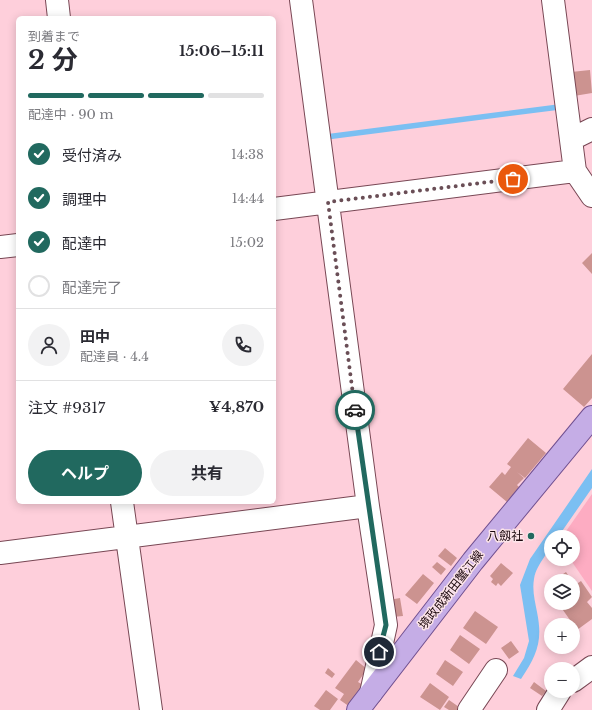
<!DOCTYPE html>
<html lang="ja">
<meta charset="utf-8">
<style>
body{margin:0;font-family:"Libre Baskerville","Noto Sans JP",serif;background:#f2f2f3;color:#2b2b33;height:100vh;display:flex;flex-direction:column;font-size:15px;white-space:nowrap}
*{box-sizing:border-box;margin:0}
p{font-size:13px;color:#7c7c81}
.icon{flex:none;width:22px;height:22px;fill:none;stroke:currentColor;stroke-width:2;stroke-linecap:round;stroke-linejoin:round}
.map{position:relative;flex:1;overflow:hidden}
.details{position:absolute;left:16px;top:16px;width:260px;height:488px;display:flex;flex-direction:column;background:#fff;border-radius:6px;box-shadow:0 2px 10px #0003}
.details>*{flex:none}
.fabs{position:absolute;left:544px;top:530px;display:grid;gap:8px}
.fabs a{display:grid;place-items:center;width:36px;height:36px;border-radius:50%;background:#fff;box-shadow:0 2px 10px #0003;font-size:20px}
.pin{position:absolute;display:grid;place-items:center;width:34px;height:34px;color:#fff;margin:-17px;border:2px solid #fff;border-radius:50%;box-shadow:0 1px 4px #0007}
.courier{position:absolute;display:grid;place-items:center;width:40px;height:40px;margin:-20px;border:3px solid #21695f;border-radius:50%;background:#fff;color:#222;box-shadow:0 1px 5px #0007}
.headline em{font-style:normal;font-weight:700}
.headline div{display:flex;flex-direction:column-reverse}
.headline{display:flex;align-items:center;justify-content:space-between;height:68px;padding:0 12px}
h1{font-size:26px;font-weight:700;line-height:30px}
.bar{display:grid;grid-template-columns:repeat(4,1fr);gap:6px 4px;align-content:center;height:48px;padding:0 12px}
.bar i{height:5px;border-radius:3px;background:#e1e1e2}
.bar .active{background:#21695f}
.bar p{grid-column:span 4}
.line{display:flex;align-items:center;gap:10px;padding:0 12px;border-top:1px solid #e1e1e2}
.line div{flex:1}
.round{display:grid;place-items:center;flex:none;width:42px;height:42px;border-radius:21px;background:#f2f2f3}
ol{padding:0 12px;list-style:none}
li{display:flex;align-items:center;gap:12px;height:44px}
li p{margin-inline-start:auto}
li .icon{padding:4px;border-radius:50%;background:#21695f;color:#fff;stroke-width:4}
li:last-child{color:#7c7c81}
li i{width:22px;height:22px;border:2px solid #e1e1e2;border-radius:50%}
.button{display:flex;gap:8px;margin-top:auto;padding:8px 12px}
.button a{flex:1;height:46px;border-radius:24px;background:#21695f;color:#fff;font-size:16px;font-weight:700;line-height:46px;text-align:center}
.button a+a{background:#f2f2f3;color:#2b2b33}
.map>svg:first-child{display:block}
.green{fill:#fdacc2}
.water{fill:#7bbff2}
.lines{fill:none;stroke-linecap:round;stroke-linejoin:round}
.stream{stroke:#7bbff2;stroke-width:5.5}
.building{fill:#cc9390}
.minor-casing{stroke:#784754;stroke-width:24}
.major-casing{stroke:#715090;stroke-width:24}
.minor{stroke:#fff;stroke-width:22}
.major{stroke:#c5ade6;stroke-width:22}
.done{stroke:#6a4e56;stroke-width:4;stroke-dasharray:0 7.2}
.route{stroke:#21695f;stroke-width:5}
.poi-dot{fill:#21695f;stroke:#fce4e9;stroke-width:1.5}
.labels{text-anchor:middle;stroke-width:3;stroke-linejoin:round;paint-order:stroke}
.poi-label{font-size:12px;fill:#1b080e;stroke:#fce4e9;text-anchor:end}
.street-label{font-size:12px;fill:#1b080e;stroke:#fce4e9}
</style>
<div class="map">
<svg width="592" height="710" viewBox="0 0 592 710">
<rect width="100%" height="100%" fill="#fecfdb"/>
<!-- green -->
<path class="green" d="M 592,494 L 592,591 L 570,559 L 573,559 L 573,537 L 562,537 Z"/>
<!-- water -->
<path class="water" d="M 592,469 L 592,488 L 558,537 L 551,537 C 551,555 537,561 534,579 C 532,591 535,601 537,612 C 543,641 537,655 521,679 L 513,676 L 524,658 L 529,641 L 520,585 L 530,559 Z"/>
<g class="lines">
<!-- stream -->
<path class="stream" d="M 326,137 L 559,107 L 559,105"/>
</g>
<!-- building -->
<path class="building" d="M 590,70 L 592,93 L 574,96 L 571,72 Z
M 592,253 L 592,274 L 582,263 Z
M 592,354 L 592,398 L 584,407 L 563,389 Z
M 528,438 L 546,453 L 525,478 L 517,472 L 524,478 L 517,485 L 519,487 L 507,502 L 489,487 L 502,472 L 505,475 L 511,467 L 507,464 Z
M 445,548 L 457,558 L 451,566 L 438,556 Z
M 437,562 L 446,569 L 441,575 L 432,567 Z
M 501,563 L 513,573 L 501,586 L 498,583 L 496,586 L 491,582 L 493,579 L 490,576 Z
M 566,572 L 572,581 L 553,581 Z
M 423,574 L 434,583 L 417,604 L 405,595 Z
M 581,581 L 592,597 L 587,602 L 592,608 L 592,619 L 577,630 L 558,603 L 573,603 L 573,582 L 575,585 Z
M 400,598 L 403,616 L 392,617 L 389,600 Z
M 475,611 L 498,627 L 486,644 L 463,628 Z
M 460,635 L 480,649 L 469,664 L 450,650 Z
M 511,641 L 519,652 L 509,659 L 501,648 Z
M 356,660 L 367,669 L 358,682 L 363,685 L 350,707 L 340,700 L 344,694 L 335,688 Z
M 445,660 L 463,672 L 453,686 L 436,674 Z
M 328,668 L 335,674 L 332,678 L 325,673 Z
M 534,682 L 546,691 L 542,696 L 530,688 Z
M 430,683 L 449,697 L 440,710 L 420,697 Z
M 326,690 L 338,699 L 330,710 L 320,710 L 314,706 Z
M 449,700 L 459,707 L 457,710 L 449,710 L 444,707 Z"/>
<g class="lines">
<!-- minor casing -->
<g class="minor-casing">
<path id="minor" d="M 57,0 L 59,18
M 301,0 L 368,506 L 386,625 L 371,693
M 553,0 L 575,171 L 592,196
M 572,139 L 592,129
M 274,209 L 575,171
M 0,247 L 18,245
M 122,502 L 151,710
M 0,553 L 368,506
M 573,681 L 592,667
M 469,710 L 496,670
M 548,710 L 560,691"/>
</g>
<!-- major casing -->
<g class="major-casing">
<path id="major" d="M 358,710 L 473,561 L 592,417"/>
</g>
<!-- minor -->
<use href="#minor" class="minor"/>
<!-- major -->
<use href="#major" class="major"/>
</g>
<g class="lines">
<!-- done -->
<path class="done" d="M 355,410 L 328,202 L 513,179"/>
<!-- route -->
<path class="route" d="M 355,410 L 386,625 L 379,652"/>
</g>
<!-- markers -->
<circle class="poi-dot" cx="531" cy="536" r="4"/>
<g class="labels">
<!-- poi labels -->
<g class="poi-label">
<text x="523" y="540">八劔社</text>
</g>
<!-- street labels -->
<g class="street-label">
<text transform="translate(451 590) rotate(-52)" y="4">境政成新田蟹江線</text>
</g>
</g>
</svg>
<div class="fabs">
<a><svg class="icon" aria-label="locate" viewBox="0 0 24 24"><circle cx="12" cy="12" r="6"/><path d="M12 2v4M12 18v4M2 12h4M18 12h4"/></svg></a>
<a><svg class="icon" aria-label="layers" viewBox="0 0 24 24"><path d="M12 4l9 5-9 5-9-5zM3 14l9 5 9-5"/></svg></a>
<a>+</a>
<a>−</a>
</div>
<div class="pin" style="left:513px;top:179px;background:#ea580c"><svg class="icon" aria-label="bag" viewBox="0 0 24 24"><path d="M5 8h14l-1 12H6zM9 8a3 3 0 0 1 6 0"/></svg></div>
<div class="pin" style="left:379px;top:652px;background:#1f2937"><svg class="icon" aria-label="home" viewBox="0 0 24 24"><path d="M3 11l9-7 9 7M6 9v11h12V9"/></svg></div>
<div class="courier" style="left:355px;top:410px"><svg class="icon" aria-label="car" viewBox="0 0 24 24"><path d="M5 17H2v-5l4-1 3-4h7l3 4 3 1v5h-3M9 17h6M6 11h13"/><circle cx="7" cy="17" r="2"/><circle cx="17" cy="17" r="2"/></svg></div>
<section class="details">
<div class="headline"><div><h1>2 分</h1><p>到着まで</p></div><em>15:06–15:11</em></div>
<div class="bar"><i class="active"></i><i class="active"></i><i class="active"></i><i></i><p>配達中 · 90 m</p></div>
<ol>
<li><svg class="icon" aria-label="check" viewBox="0 0 24 24"><path d="M5 12l5 5 9-10"/></svg>受付済み<p>14:38</p></li>
<li><svg class="icon" aria-label="check" viewBox="0 0 24 24"><path d="M5 12l5 5 9-10"/></svg>調理中<p>14:44</p></li>
<li><svg class="icon" aria-label="check" viewBox="0 0 24 24"><path d="M5 12l5 5 9-10"/></svg>配達中<p>15:02</p></li>
<li><i></i>配達完了</li>
</ol>
<div class="line" style="height:72px"><a class="round"><svg class="icon" aria-label="person" viewBox="0 0 24 24"><circle cx="12" cy="8" r="4"/><path d="M4 21q1-7 8-7t8 7"/></svg></a><div><b>田中</b><p>配達員 · 4.4</p></div><a class="round"><svg class="icon" aria-label="phone" viewBox="0 0 24 24"><path d="M5 4h4l2 5-3 2q2 4 5 5l2-3 5 2v4C11 20 4 13 5 4z"/></svg></a></div>
<div class="line" style="height:52px"><div>注文 #9317</div><b>¥4,870</b></div>
<div class="button"><a>ヘルプ</a><a>共有</a></div>
</section>
</div>
